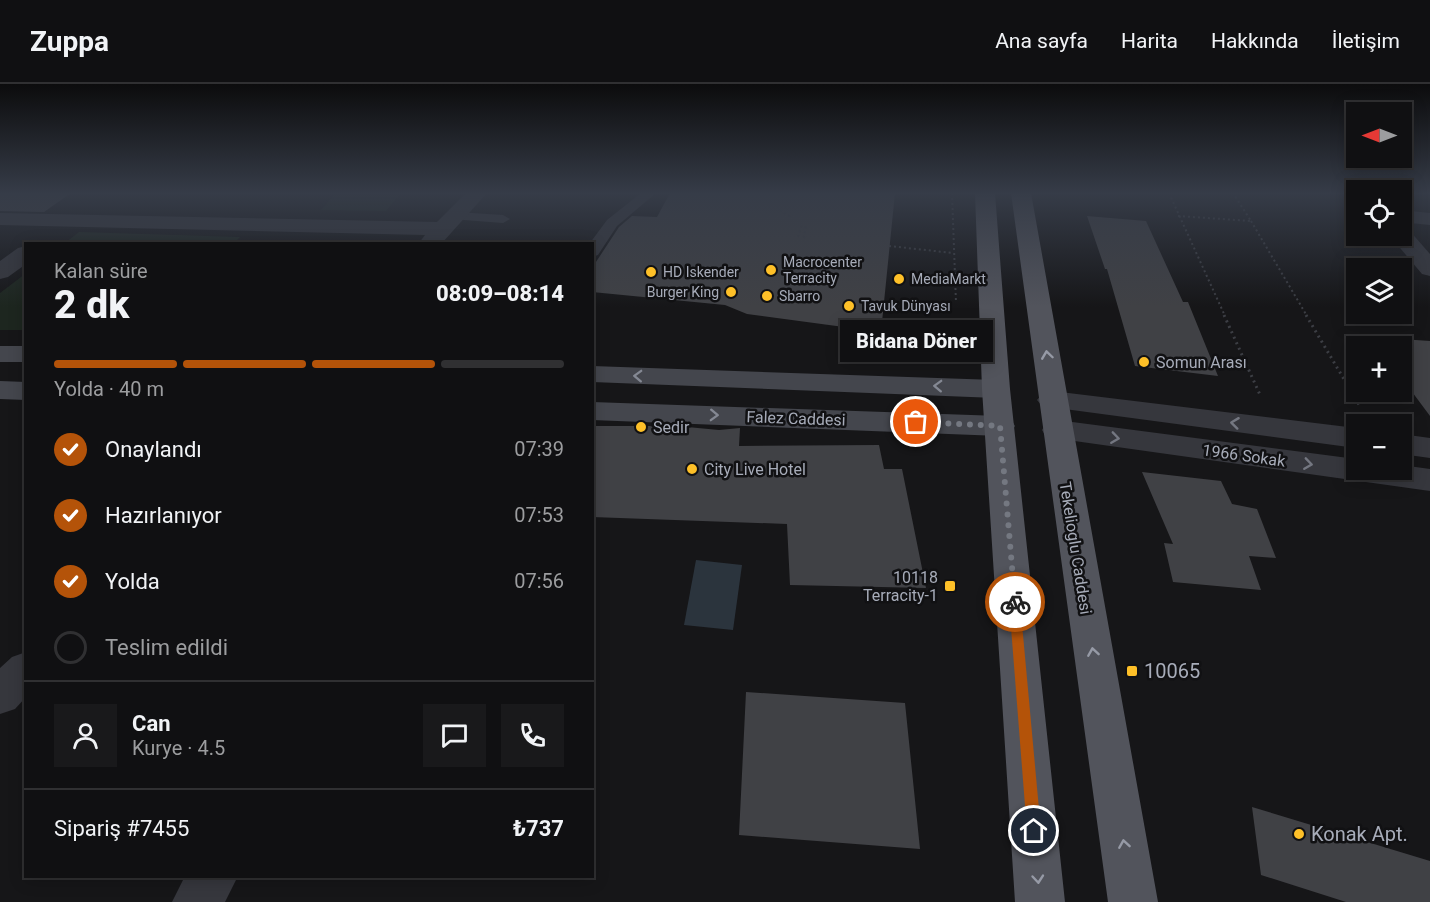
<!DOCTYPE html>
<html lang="tr">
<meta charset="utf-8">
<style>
body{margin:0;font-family:Roboto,sans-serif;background:#19191b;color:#f1f3f6;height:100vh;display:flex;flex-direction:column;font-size:22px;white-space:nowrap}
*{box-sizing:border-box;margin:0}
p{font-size:20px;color:#9c9d9f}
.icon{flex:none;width:33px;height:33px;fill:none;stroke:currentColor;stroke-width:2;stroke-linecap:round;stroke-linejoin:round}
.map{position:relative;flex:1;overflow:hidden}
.side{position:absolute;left:24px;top:158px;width:570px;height:636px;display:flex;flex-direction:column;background:#101012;border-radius:0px;box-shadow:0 3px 15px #0003,0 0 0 2px #303032}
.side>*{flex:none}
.needle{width:39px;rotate:270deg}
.buttons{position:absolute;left:1346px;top:18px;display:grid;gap:12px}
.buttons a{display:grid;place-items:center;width:66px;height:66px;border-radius:0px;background:#101012;box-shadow:0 3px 15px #0003,0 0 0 2px #303032;font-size:30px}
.pin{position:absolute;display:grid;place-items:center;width:51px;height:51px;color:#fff;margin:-26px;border:3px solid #fff;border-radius:50%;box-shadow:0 2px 6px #0007}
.courier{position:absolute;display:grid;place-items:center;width:60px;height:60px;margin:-30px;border:4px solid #b45309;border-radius:50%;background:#fff;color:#222;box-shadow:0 2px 8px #0007}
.bubble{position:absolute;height:42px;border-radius:0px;background:#101012;box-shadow:0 3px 15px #0003,0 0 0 2px #303032;font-size:20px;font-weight:800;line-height:42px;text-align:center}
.overview em{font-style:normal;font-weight:800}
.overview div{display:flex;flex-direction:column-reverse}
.overview{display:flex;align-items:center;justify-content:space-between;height:102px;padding:0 30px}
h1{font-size:39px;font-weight:800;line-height:45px}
.bar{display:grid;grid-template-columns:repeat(4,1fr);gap:9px 6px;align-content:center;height:72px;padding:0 30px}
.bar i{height:8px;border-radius:4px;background:#303032}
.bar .on{background:#b45309}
.bar p{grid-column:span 4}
.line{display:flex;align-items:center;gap:15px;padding:0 30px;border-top:2px solid #303032}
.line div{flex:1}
.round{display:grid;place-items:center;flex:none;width:63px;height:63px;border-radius:0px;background:#19191b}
ol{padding:0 30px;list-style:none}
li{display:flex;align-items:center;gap:18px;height:66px}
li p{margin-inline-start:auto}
li .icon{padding:6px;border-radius:50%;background:#b45309;color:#fff;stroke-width:4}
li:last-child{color:#9c9d9f}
li i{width:33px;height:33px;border:3px solid #303032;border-radius:50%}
header{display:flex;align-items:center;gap:36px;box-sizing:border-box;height:84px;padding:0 30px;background:#101012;border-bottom:2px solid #303032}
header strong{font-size:28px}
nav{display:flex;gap:33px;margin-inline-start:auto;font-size:21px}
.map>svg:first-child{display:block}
.green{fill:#1d261f}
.water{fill:#2b343d}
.building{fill:#404145}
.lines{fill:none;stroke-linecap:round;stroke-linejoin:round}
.path-far1{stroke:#3c3e44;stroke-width:2;stroke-dasharray:2 3;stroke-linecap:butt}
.path{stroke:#3c3e44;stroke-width:3;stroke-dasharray:2 4;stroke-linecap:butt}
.lane{fill:#36373d;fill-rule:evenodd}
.street{fill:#36373d;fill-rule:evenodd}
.secondary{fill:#44464d;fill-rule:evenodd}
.primary{fill:#52545c;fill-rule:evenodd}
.oneway{stroke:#969aa6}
.oneway2{stroke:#848893}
.oneway3{stroke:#747781}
.route{fill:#b45309}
.done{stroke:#747881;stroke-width:6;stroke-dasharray:0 10.8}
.poi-dot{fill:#fec028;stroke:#111113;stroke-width:2}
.labels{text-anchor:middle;stroke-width:5;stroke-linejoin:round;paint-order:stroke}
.far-poi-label{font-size:14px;fill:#a7acb9;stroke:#111113;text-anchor:start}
.poi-label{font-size:16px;fill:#a7acb9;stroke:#111113;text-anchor:start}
.street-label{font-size:16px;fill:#a7acb9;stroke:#111113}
.near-poi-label{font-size:20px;fill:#a7acb9;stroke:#111113;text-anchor:start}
</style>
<header>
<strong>Zuppa</strong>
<nav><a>Ana sayfa</a><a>Harita</a><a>Hakkında</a><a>İletişim</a></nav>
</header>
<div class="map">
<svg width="1430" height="818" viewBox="0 0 1430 818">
<rect width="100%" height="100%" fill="#161618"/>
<!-- green -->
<path class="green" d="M 336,109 L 401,109 L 386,127 L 321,126 Z
M 79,148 L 240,153 L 234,159 L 65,159 Z
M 25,190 L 25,246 L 0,246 L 0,209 Z"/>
<!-- water -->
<path class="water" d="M 696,476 L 742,481 L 733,546 L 684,541 Z"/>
<!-- building -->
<path class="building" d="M 0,109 L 71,109 L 44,128 L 0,127 Z
M 670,109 L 895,109 L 881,248 L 747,230 L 725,221 L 592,208 L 592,184 L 619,143 L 632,132 L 657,133 Z
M 1087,132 L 1146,137 L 1183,218 L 1188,218 L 1218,292 L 1135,282 L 1107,185 L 1105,185 Z
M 1401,255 L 1430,257 L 1430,332 L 1401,293 Z
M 666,341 L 719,346 L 740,344 L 739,362 L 879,361 L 884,385 L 902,385 L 926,504 L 790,501 L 787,440 L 592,433 L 592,342 L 650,342 L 659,345 Z
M 1142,388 L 1221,397 L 1232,420 L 1257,425 L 1276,474 L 1249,472 L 1261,506 L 1173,498 L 1164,459 L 1173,460 Z
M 746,608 L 905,619 L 920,765 L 739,751 Z
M 1252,723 L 1430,777 L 1430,818 L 1346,818 L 1261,791 Z"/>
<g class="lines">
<!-- path-far1 -->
<path class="path-far1" d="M 952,109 L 956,219
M 1169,109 L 1225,232
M 780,126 L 793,134
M 1178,132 L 1251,137 L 1233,109
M 1251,137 L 1307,232
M 798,153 L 802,140
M 804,154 L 806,141
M 889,162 L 953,169"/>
<!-- path -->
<path class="path" d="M 1224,231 L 1261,313
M 1306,231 L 1361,324"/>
<!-- lane -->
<path class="lane" d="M 641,109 L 656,109 L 617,142 L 598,171 L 592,173 L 590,159 L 607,136 Z
M 456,128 L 503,131 L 510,135 L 503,139 L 451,135 L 449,132 L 451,129 Z"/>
<!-- street -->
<path class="street" d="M 466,109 L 487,109 L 442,159 L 419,159 L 425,151 L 0,141 L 0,129 L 437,138 Z
M 1401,126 L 1430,129 L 1430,141 L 1401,138 Z
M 1401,144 L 1409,146 L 1430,170 L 1430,192 L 1422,190 L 1390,152 L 1401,152 Z
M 26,162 L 26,180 L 8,193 L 0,195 L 0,177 L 18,164 Z
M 1052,307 L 1356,344 L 1356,364 L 1042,322 L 1037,316 L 1042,310 Z
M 1057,336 L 1356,375 L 1356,386 L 1401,386 L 1401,381 L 1430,385 L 1430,407 L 1046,353 L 1042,346 L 1046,339 Z
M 1401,350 L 1430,354 L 1430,374 L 1401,370 Z
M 26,568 L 26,613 L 15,625 L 0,630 L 0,584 L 12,573 Z
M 185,792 L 238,792 L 225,818 L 172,818 Z"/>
<!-- secondary -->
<path class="secondary" d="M 0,262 L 26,262 L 26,278 L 0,278 Z
M 592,282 L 996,296 L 1006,299 L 1010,305 L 1006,311 L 996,314 L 592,298 Z
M 0,297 L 26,298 L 26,316 L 0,315 Z
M 592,318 L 1000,332 L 1011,335 L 1015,342 L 1011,349 L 1000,352 L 592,336 Z"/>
<!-- primary -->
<path class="primary" d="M 975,109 L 995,109 L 1010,305 L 1065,818 L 1015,818 L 982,305 Z
M 1011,109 L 1031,109 L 1158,818 L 1108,818 Z"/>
</g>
<!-- one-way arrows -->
<defs><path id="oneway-chevron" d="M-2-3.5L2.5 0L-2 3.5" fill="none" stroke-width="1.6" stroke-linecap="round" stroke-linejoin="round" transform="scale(1.5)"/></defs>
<g class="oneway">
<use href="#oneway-chevron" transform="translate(1047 271) rotate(-98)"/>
<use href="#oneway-chevron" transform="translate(1093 568) rotate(-99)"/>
<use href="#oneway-chevron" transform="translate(1124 760) rotate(-99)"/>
<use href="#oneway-chevron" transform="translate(1038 795) rotate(85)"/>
</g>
<g class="oneway2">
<use href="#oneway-chevron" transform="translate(638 292) rotate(-178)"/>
<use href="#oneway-chevron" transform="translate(938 302) rotate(-178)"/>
<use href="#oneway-chevron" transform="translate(714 331) rotate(2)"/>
</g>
<g class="oneway3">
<use href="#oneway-chevron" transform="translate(1235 339) rotate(-173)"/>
<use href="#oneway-chevron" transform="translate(1115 354) rotate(8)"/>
<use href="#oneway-chevron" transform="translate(1308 380) rotate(8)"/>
</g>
<!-- sky -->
<linearGradient id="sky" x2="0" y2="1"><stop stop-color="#0c0c0d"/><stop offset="0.49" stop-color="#363c48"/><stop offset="1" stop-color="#363c48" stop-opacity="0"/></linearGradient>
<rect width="1430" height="223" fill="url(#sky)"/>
<!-- route -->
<path class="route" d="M 1015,513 L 1020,518 L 1041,747 L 1034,754 L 1027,747 L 1009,518 Z"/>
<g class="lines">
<!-- done -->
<path class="done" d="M 916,338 L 1000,342 L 1015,518"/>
</g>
<!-- markers -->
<g class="poi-dot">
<circle cx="771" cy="186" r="6"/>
<circle cx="651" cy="188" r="6"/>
<circle cx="899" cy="195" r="6"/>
<circle cx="731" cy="208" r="6"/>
<circle cx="767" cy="212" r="6"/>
<circle cx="849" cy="222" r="6"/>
<circle cx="1144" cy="278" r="6"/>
<circle cx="641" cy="343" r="6"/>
<circle cx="692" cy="385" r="6"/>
<rect x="944" y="496" width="12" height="12" rx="3"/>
<rect x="1126" y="581" width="12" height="12" rx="3"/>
<circle cx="1299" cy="750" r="6"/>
</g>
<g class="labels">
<!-- far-poi labels -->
<g class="far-poi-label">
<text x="783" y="183">Macrocenter<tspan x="783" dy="16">Terracity</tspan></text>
<text x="663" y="193">HD Iskender</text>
<text x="911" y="200">MediaMarkt</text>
<text x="719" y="213" text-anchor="end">Burger King</text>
<text x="779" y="217">Sbarro</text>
<text x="861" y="227">Tavuk Dünyası</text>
</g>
<!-- poi labels -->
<g class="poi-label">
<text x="1156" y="284">Somun Arası</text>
<text x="653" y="349">Sedir</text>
<text x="704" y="391">City Live Hotel</text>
<text x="938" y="499" text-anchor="end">10118<tspan x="938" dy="18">Terracity-1</tspan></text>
</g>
<!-- street labels -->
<g class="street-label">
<text transform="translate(796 334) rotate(2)" y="6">Falez Caddesi</text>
<text transform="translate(1244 371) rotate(8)" y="6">1966 Sokak</text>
<text transform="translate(1076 464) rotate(81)" y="6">Tekelioglu Caddesi</text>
</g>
<!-- near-poi labels -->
<g class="near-poi-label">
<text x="1144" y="594">10065</text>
<text x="1311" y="757">Konak Apt.</text>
</g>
</g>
</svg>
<div class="buttons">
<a><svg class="needle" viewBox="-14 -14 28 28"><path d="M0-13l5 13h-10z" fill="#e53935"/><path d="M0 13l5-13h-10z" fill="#9c9d9f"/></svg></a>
<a><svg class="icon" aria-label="locate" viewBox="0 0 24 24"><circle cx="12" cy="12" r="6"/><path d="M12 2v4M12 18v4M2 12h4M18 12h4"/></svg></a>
<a><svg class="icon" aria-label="layers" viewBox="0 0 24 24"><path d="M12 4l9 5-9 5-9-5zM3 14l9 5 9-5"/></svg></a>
<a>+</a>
<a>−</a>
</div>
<div class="pin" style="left:916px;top:338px;background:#ea580c"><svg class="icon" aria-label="bag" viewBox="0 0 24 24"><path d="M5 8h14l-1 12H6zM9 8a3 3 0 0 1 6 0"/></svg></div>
<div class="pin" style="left:1034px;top:747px;background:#1f2937"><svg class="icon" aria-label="home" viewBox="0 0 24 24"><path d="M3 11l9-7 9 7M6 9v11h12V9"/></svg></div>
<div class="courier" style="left:1015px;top:518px"><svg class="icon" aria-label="bike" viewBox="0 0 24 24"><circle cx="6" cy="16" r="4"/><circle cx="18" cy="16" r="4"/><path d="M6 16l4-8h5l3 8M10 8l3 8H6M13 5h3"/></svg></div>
<div class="bubble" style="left:840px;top:236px;width:153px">Bidana Döner</div>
<section class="side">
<div class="overview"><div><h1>2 dk</h1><p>Kalan süre</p></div><em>08:09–08:14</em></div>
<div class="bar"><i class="on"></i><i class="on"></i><i class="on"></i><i></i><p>Yolda · 40 m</p></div>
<ol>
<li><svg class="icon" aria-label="check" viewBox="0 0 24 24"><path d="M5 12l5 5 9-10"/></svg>Onaylandı<p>07:39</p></li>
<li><svg class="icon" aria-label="check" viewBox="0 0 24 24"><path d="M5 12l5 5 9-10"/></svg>Hazırlanıyor<p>07:53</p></li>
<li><svg class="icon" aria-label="check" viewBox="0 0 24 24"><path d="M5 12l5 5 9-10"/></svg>Yolda<p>07:56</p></li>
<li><i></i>Teslim edildi</li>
</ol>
<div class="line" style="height:108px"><a class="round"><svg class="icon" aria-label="person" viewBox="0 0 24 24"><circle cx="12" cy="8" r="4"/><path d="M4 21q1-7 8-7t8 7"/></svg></a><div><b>Can</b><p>Kurye · 4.5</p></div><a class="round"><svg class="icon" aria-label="chat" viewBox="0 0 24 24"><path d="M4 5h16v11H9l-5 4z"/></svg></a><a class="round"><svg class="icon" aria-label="phone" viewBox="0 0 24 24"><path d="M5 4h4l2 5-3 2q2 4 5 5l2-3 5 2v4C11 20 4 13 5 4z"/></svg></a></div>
<div class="line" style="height:78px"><div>Sipariş #7455</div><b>₺737</b></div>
</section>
</div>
